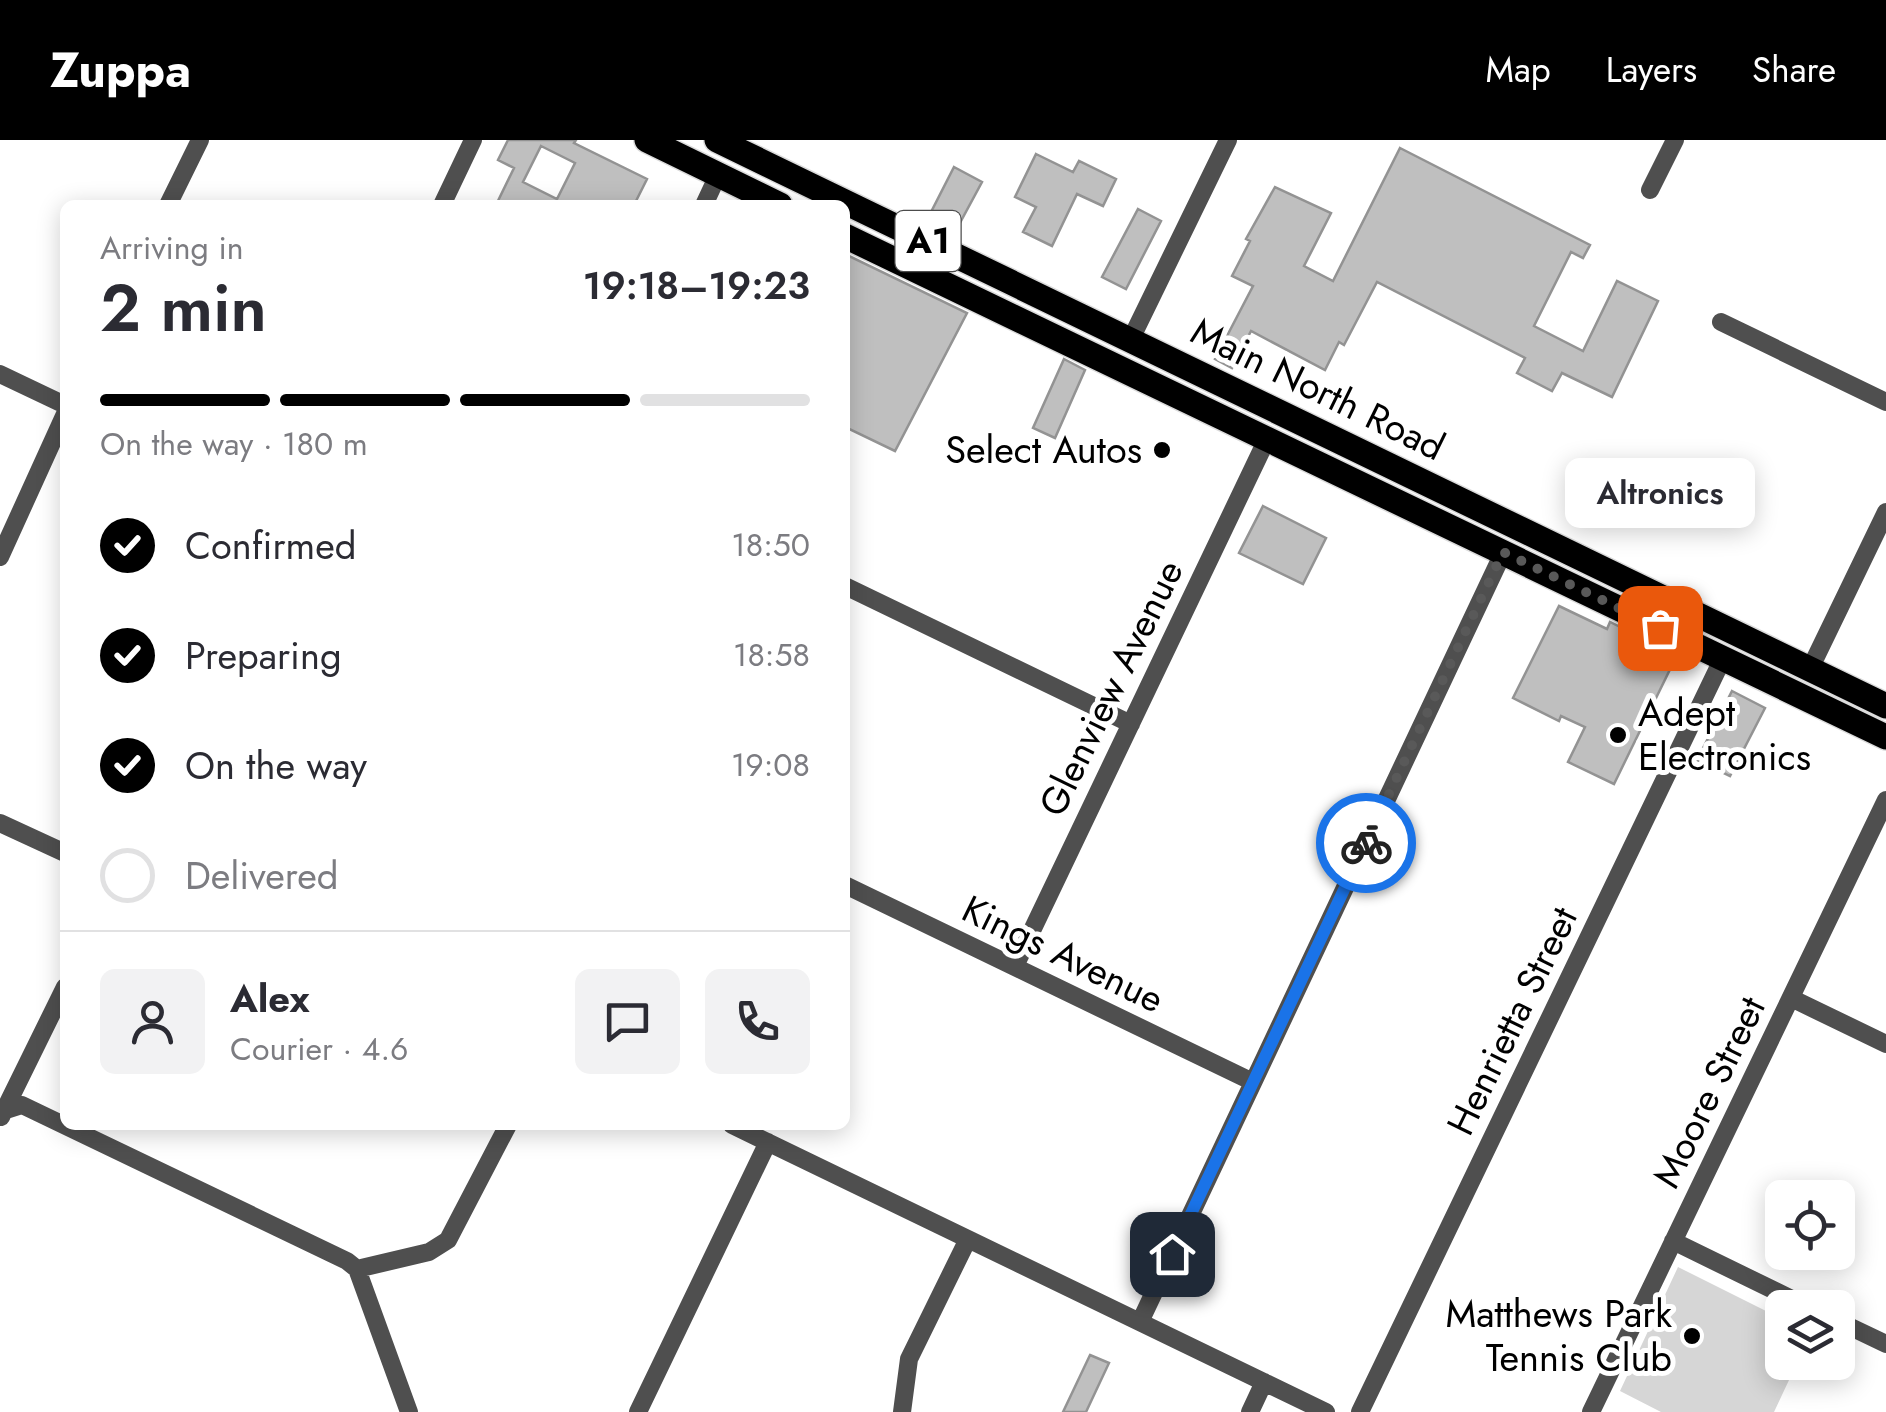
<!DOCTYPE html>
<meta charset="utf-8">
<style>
body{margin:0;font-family:Jost,sans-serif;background:#f2f2f3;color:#2b2b33;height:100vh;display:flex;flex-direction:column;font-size:38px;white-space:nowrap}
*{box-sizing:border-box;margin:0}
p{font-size:32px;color:#7c7c81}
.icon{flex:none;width:55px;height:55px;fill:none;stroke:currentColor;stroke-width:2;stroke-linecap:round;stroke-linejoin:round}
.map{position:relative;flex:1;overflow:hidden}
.drawer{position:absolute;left:60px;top:60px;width:790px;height:930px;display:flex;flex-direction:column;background:#fff;border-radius:15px;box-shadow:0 5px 25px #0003}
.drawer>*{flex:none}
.fabs{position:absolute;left:1765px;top:1040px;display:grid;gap:20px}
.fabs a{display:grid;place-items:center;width:90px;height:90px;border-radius:15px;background:#fff;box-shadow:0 5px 25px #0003;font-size:50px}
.pin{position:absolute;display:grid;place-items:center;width:85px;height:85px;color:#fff;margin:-42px;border-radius:20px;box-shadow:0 5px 15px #0006}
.courier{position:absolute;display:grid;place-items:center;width:100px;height:100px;margin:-50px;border:8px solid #1a73e8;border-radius:50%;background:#fff;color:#222;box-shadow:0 2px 12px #0007}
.bubble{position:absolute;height:70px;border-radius:15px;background:#fff;box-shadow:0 5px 25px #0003;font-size:32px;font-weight:600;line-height:70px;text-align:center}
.headline em{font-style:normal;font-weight:600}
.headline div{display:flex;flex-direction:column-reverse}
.headline{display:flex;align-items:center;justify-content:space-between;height:170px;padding:0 40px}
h1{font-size:65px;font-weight:600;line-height:75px}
.bar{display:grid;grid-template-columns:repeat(4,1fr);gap:15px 10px;align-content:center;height:120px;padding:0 40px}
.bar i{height:12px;border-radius:8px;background:#e1e1e2}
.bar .selected{background:#000}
.bar p{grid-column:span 4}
.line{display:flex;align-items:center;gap:25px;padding:0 40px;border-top:2px solid #e1e1e2}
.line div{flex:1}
.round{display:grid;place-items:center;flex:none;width:105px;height:105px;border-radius:15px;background:#f2f2f3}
ol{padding:0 40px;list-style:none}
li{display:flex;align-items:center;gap:30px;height:110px}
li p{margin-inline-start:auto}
li .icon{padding:10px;border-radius:50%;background:#000;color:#fff;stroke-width:4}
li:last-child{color:#7c7c81}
li i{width:55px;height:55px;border:5px solid #e1e1e2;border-radius:50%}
header{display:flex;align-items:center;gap:60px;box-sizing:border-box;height:140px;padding:0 50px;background:#000;color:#fff}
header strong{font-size:48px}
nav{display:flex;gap:55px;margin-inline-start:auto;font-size:35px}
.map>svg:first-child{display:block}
.green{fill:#d6d6d6}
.building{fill:#bfbfbf;stroke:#939393;stroke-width:2.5;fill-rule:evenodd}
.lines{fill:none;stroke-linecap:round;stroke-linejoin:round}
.highway-casing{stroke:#dbdbdb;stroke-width:28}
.minor{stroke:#4f4f4f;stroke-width:18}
.highway{stroke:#000;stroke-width:25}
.done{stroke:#595959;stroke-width:10;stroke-dasharray:0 18}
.route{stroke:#1a73e8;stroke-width:12}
.poi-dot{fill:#000;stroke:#fff;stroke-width:4}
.labels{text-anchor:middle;stroke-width:10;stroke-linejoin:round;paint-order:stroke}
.shield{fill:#fff;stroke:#4c4c4c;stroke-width:2.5}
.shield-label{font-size:35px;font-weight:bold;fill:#000}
.street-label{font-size:38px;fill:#000;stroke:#fff}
.poi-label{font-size:38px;fill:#000;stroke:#fff;text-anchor:end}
</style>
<header>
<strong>Zuppa</strong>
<nav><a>Map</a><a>Layers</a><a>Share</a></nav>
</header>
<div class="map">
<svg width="1886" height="1272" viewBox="0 0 1886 1272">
<rect width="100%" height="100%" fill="#fff"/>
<!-- green -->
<path class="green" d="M 1678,1127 L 1782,1179 L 1782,1222 L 1797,1223 L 1774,1272 L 1661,1272 L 1620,1251 Z"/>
<!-- building -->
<path class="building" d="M 508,0 L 576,0 L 574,3 L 647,39 L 634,65 L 496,65 L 514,28 L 498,20 ZM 541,6 L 575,23 L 557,59 L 523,42 Z
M 1400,8 L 1590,105 L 1583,118 L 1571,112 L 1534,186 L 1583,211 L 1617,141 L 1658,161 L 1612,257 L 1562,233 L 1552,251 L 1517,233 L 1525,218 L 1377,142 L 1344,205 L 1339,202 L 1325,230 L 1251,191 L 1232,228 L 1215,219 L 1253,146 L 1232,136 L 1250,101 L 1246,99 L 1275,47 L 1331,73 L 1304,126 L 1333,141 Z
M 1036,14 L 1073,32 L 1079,21 L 1116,39 L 1103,66 L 1077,54 L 1052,106 L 1023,92 L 1036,67 L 1015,57 Z
M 954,27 L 982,42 L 955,92 L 928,78 Z
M 1138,69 L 1161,81 L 1126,149 L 1102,137 Z
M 845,114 L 967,173 L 895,311 L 845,287 Z
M 1064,219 L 1085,230 L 1055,298 L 1033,288 Z
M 1263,366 L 1326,398 L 1303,444 L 1239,413 Z
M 1559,466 L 1607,489 L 1610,482 L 1677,515 L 1614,644 L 1568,622 L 1585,587 L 1561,576 L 1559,581 L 1513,558 Z
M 1732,551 L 1765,568 L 1730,636 L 1697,620 Z
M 1090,1215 L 1109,1223 L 1086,1272 L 1063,1272 Z"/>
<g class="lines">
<!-- highway casing -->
<g class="highway-casing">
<path id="highway" d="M 647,0 L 780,65
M 717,0 L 1886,566
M 845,96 L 1886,597"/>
</g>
<!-- minor -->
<path class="minor" d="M 1650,50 L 1675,0
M 168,65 L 200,0
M 442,65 L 473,0
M 704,65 L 718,35
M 1721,182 L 1886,262
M 1131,199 L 1228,0
M 0,234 L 65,265
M 0,417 L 65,274
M 845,446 L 1131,584
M 1810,529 L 1886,372
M 0,683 L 65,713
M 845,745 L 1253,942
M 1015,826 L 1267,299
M 1791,858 L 1886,904
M 0,972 L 22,965 L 347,1121 L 357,1129 L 409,1272
M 1,977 L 65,847
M 732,985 L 1326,1272
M 1673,1101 L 1810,1168
M 357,1129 L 429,1112 L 448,1100 L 508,985
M 1838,1181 L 1886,1204
M 1140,1182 L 1503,413
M 638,1272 L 768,1002
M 902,1272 L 909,1219 L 968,1099
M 1250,1272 L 1264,1242
M 1360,1272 L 1723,518
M 1591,1272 L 1886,660"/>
<!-- highway -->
<use href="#highway" class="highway"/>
</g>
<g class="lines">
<!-- done -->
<path class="done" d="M 1366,703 L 1503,412 L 1660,488"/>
<!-- route -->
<path class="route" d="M 1172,1114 L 1366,703"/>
</g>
<!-- markers -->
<g class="poi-dot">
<circle cx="1162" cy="310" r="10"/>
<circle cx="1618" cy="595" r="10"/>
<circle cx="1692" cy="1196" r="10"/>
</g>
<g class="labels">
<!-- shield labels -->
<rect class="shield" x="895.5" y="71" width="65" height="60" rx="8"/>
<g class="shield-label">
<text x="928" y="113">A1</text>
</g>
<!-- street labels -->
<g class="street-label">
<text transform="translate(1318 249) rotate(26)" y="13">Main North Road</text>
<text transform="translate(1111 548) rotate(-64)" y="13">Glenview Avenue</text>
<text transform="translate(1063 814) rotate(26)" y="13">Kings Avenue</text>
<text transform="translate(1512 881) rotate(-64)" y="13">Henrietta Street</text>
<text transform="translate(1709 952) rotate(-64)" y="13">Moore Street</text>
</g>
<!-- poi labels -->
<g class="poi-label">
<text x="1142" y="323">Select Autos</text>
<text x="1638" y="586" text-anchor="start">Adept<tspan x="1638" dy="44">Electronics</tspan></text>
<text x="1672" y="1187">Matthews Park<tspan x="1672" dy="44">Tennis Club</tspan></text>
</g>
</g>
</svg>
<div class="fabs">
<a><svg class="icon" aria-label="locate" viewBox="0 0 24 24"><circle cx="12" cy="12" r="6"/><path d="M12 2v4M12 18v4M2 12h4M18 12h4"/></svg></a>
<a><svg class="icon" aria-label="layers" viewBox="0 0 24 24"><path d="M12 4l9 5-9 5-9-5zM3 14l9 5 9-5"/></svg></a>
</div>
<div class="pin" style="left:1660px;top:488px;background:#ea580c"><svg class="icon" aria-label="bag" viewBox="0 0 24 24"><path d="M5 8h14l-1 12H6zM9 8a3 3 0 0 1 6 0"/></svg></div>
<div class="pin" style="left:1172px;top:1114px;background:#1f2937"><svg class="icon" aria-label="home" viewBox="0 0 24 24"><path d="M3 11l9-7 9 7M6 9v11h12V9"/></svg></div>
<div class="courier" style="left:1366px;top:703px"><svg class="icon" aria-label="bike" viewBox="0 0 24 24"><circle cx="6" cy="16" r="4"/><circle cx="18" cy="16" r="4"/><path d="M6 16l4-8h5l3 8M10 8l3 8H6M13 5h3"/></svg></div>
<div class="bubble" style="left:1565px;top:318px;width:190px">Altronics</div>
<section class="drawer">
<div class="headline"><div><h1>2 min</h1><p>Arriving in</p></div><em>19:18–19:23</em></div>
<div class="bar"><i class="selected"></i><i class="selected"></i><i class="selected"></i><i></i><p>On the way · 180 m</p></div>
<ol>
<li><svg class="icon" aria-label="check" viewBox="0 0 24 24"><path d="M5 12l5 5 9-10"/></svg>Confirmed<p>18:50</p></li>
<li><svg class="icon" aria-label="check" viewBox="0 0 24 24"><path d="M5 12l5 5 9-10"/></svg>Preparing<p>18:58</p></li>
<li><svg class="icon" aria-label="check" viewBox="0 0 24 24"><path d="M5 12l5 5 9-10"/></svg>On the way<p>19:08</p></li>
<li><i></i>Delivered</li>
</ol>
<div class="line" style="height:180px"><a class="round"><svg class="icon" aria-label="person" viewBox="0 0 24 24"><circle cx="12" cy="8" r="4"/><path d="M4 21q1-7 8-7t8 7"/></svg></a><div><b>Alex</b><p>Courier · 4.6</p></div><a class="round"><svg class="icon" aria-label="chat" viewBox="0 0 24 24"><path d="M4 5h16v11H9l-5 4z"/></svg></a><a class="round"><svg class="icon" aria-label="phone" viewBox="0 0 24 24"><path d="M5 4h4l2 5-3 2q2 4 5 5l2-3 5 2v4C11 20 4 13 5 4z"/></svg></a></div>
</section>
</div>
